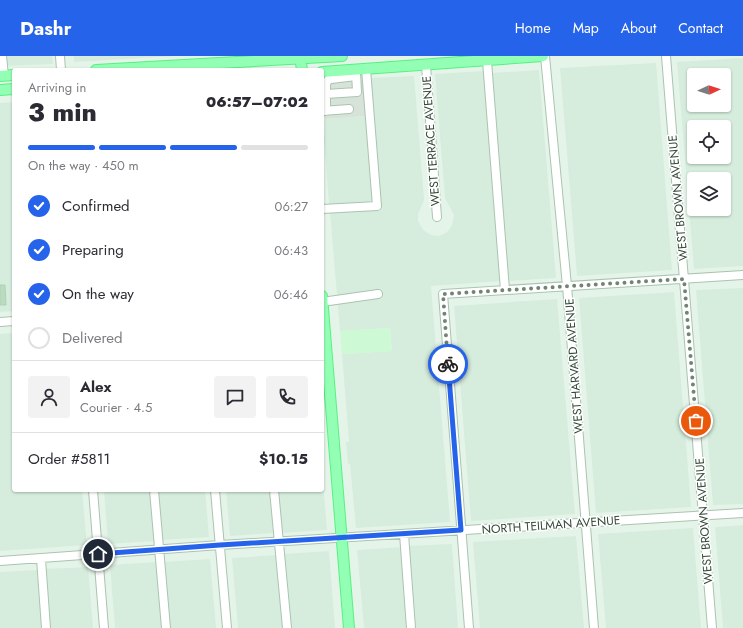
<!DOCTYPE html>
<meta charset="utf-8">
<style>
body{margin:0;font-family:Jost,sans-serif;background:#f2f2f3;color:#2b2b33;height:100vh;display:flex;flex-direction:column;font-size:15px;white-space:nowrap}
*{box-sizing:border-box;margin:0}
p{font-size:13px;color:#7c7c81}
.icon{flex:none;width:22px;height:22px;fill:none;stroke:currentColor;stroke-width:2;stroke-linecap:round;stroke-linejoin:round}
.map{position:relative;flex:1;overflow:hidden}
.details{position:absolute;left:12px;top:12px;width:312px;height:424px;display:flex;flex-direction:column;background:#fff;border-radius:4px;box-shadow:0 1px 3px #0004}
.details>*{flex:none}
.needle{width:26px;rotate:86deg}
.controls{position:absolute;left:687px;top:12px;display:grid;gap:8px}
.controls a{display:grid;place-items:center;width:44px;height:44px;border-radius:4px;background:#fff;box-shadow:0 1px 3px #0004;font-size:20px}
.pin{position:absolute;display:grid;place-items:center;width:34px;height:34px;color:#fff;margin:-17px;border:2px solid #fff;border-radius:50%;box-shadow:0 1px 4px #0007}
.courier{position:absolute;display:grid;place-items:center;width:40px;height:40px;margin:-20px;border:3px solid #2563eb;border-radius:50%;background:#fff;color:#222;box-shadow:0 1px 5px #0007}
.summary em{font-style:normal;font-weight:800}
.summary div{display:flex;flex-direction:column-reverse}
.summary{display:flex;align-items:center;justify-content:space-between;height:68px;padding:0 16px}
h1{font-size:26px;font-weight:800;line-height:30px}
.bar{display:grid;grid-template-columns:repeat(4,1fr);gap:6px 4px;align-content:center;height:48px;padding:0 16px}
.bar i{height:5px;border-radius:3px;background:#e1e1e2}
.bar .selected{background:#2563eb}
.bar p{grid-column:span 4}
.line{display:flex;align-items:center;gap:10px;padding:0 16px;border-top:1px solid #e1e1e2}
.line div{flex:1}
.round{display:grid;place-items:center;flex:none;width:42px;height:42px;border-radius:4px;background:#f2f2f3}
ol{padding:0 16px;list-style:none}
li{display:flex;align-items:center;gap:12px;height:44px}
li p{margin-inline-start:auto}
li .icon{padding:4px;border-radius:50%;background:#2563eb;color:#fff;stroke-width:4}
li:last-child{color:#7c7c81}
li i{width:22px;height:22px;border:2px solid #e1e1e2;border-radius:50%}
header{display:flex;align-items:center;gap:24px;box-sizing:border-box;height:56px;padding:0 20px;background:#2563eb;color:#fff}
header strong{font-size:19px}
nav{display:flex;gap:22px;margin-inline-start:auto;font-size:14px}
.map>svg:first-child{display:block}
.residential{fill:#d6eddd;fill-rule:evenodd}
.commercial{fill:#cef9d5}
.industrial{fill:#d7e3d9}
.building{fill:#bcdac2;stroke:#acd3b3}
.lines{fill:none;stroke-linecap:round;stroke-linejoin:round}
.minor-casing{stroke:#aac4b0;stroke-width:10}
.major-casing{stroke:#57f182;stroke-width:12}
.minor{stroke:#fff;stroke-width:8}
.major{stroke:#93ffb4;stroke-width:10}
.done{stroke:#728476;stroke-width:4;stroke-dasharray:0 7.2}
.route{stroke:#2563eb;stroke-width:5}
.labels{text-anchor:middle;stroke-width:3;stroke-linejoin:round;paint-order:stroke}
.street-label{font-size:12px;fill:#344838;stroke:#fff}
</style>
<header>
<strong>Dashr</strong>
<nav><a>Home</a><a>Map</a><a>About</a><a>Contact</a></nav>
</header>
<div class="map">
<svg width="743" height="572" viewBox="0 0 743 572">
<rect width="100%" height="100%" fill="#e5f4e9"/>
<!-- residential -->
<path class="residential" d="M 6,0 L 52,0 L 53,8 L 7,10 Z
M 74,0 L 177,0 L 74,6 Z
M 743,2 L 743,210 L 694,213 L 677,6 ZM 694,19 L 724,19 L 724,49 L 694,49 ZM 694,71 L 724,71 L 724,101 L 694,101 ZM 694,123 L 724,123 L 724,153 L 694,153 Z
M 656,7 L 672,214 L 577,220 L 560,12 Z
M 539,14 L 556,222 L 507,225 L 490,17 Z
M 484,15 L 501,225 L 431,230 L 450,466 L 356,472 L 350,408 L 348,408 L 346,386 L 349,386 L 342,298 L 392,295 L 390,272 L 340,275 L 330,155 L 380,155 L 369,22 L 414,20 L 424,143 L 423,147 L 418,158 L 418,165 L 423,174 L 431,179 L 438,180 L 444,178 L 449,174 L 452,169 L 454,159 L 445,142 L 435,18 Z
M 14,46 L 14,255 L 0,256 L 0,47 Z
M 367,60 L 374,147 L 329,149 L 324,83 L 325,63 Z
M 743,232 L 743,448 L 713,449 L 696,234 Z
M 674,236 L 691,451 L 596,457 L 579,242 Z
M 557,243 L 575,458 L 471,465 L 454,250 Z
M 14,277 L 14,434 L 82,434 L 87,489 L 0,495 L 0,278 Z
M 322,414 L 327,474 L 280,477 L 277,434 L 322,434 Z
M 104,434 L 151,434 L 155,485 L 108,488 Z
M 158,434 L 205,434 L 209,481 L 162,484 Z
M 226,434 L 270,434 L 273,477 L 230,480 Z
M 743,469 L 743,572 L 723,572 L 715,471 Z
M 693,472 L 701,572 L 606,572 L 598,478 Z
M 576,480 L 584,572 L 480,572 L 473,486 Z
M 452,488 L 458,572 L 414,572 L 407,490 Z
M 402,491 L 408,572 L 364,572 L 357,494 Z
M 329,495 L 335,572 L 289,572 L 283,498 Z
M 277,499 L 283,572 L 238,572 L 232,502 Z
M 210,503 L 216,572 L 168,572 L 163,506 Z
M 157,506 L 163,572 L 115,572 L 110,509 Z
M 88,511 L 93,572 L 49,572 L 45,513 Z
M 37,514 L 42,572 L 0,572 L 0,516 Z"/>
<!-- commercial -->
<path class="commercial" d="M 390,272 L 392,295 L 342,298 L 340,275 Z"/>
<!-- industrial -->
<path class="industrial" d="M 364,24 L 367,60 L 325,63 L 322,32 L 328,26 Z"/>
<!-- building -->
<path class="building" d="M 0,229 L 5,229 L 6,249 L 0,249 Z"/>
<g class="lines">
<!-- minor casing -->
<g class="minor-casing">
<path id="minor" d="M 2,0 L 4,20
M 60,0 L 61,14
M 545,0 L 567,230 L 594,572
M 666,0 L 712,572
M 487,5 L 505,234
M 426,9 L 437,161
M 326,38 L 357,36 L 356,16
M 322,55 L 349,53
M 326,55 L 326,28 L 328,24 L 331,23 L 356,20
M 322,153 L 377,150 L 366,13
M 322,246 L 378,238
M 0,266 L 14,265
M 93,434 L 104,572
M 154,434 L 166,572
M 215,434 L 227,572
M 274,434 L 287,572
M 404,478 L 411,572
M 41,503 L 46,572
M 0,505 L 220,489 L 743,457
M 469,572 L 443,238 L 743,219"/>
</g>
<!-- major casing -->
<g class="major-casing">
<path id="major" d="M 300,0 L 302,14
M 96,14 L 342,0
M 322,16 L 543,0
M 0,20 L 14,19
M 0,34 L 14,33
M 322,240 L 349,572"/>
</g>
<!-- minor -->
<use href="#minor" class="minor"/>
<!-- major -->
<use href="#major" class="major"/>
</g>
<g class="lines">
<!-- done -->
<path class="done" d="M 448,308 L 443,238 L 684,223 L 696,365"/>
<!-- route -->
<path class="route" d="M 98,498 L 220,489 L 461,474 L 448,308"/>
</g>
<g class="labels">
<!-- street labels -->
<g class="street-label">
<text transform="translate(431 85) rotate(-94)" y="4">WEST TERRACE AVENUE</text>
<text transform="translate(678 142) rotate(-95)" y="4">WEST BROWN AVENUE</text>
<text transform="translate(574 310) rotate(-94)" y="4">WEST HARVARD AVENUE</text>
<text transform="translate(704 465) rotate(-94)" y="4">WEST BROWN AVENUE</text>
<text transform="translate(551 469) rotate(-4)" y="4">NORTH TEILMAN AVENUE</text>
</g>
</g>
</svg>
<div class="controls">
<a><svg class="needle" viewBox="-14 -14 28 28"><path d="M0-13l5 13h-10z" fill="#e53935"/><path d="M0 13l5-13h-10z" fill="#7c7c81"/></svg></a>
<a><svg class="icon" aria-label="locate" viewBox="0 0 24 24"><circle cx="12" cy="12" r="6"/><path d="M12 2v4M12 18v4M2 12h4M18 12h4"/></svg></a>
<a><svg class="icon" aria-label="layers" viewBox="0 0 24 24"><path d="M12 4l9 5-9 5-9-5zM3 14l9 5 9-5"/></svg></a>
</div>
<div class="pin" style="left:696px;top:365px;background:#ea580c"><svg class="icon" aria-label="bag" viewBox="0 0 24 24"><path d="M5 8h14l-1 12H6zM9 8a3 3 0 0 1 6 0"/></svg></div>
<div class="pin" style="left:98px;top:498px;background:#1f2937"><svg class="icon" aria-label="home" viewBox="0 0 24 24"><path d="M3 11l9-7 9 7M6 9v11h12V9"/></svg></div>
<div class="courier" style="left:448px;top:308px"><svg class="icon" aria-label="bike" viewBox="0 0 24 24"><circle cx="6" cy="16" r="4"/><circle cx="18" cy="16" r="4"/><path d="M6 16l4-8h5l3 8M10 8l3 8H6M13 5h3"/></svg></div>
<section class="details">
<div class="summary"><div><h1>3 min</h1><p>Arriving in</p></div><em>06:57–07:02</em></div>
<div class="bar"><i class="selected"></i><i class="selected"></i><i class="selected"></i><i></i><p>On the way · 450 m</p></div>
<ol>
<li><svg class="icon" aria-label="check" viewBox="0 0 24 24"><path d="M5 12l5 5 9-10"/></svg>Confirmed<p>06:27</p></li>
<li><svg class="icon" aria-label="check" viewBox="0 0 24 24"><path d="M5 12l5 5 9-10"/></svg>Preparing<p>06:43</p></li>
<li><svg class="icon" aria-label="check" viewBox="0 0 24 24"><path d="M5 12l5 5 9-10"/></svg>On the way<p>06:46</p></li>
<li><i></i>Delivered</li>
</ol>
<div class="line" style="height:72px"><a class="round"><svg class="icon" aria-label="person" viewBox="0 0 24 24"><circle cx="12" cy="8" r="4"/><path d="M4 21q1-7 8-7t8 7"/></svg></a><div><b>Alex</b><p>Courier · 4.5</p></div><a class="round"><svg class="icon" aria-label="chat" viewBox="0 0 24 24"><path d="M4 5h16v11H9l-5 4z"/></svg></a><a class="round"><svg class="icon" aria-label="phone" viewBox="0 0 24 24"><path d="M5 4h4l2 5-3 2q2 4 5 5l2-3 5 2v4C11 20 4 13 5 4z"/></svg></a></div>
<div class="line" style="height:52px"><div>Order #5811</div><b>$10.15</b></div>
</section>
</div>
